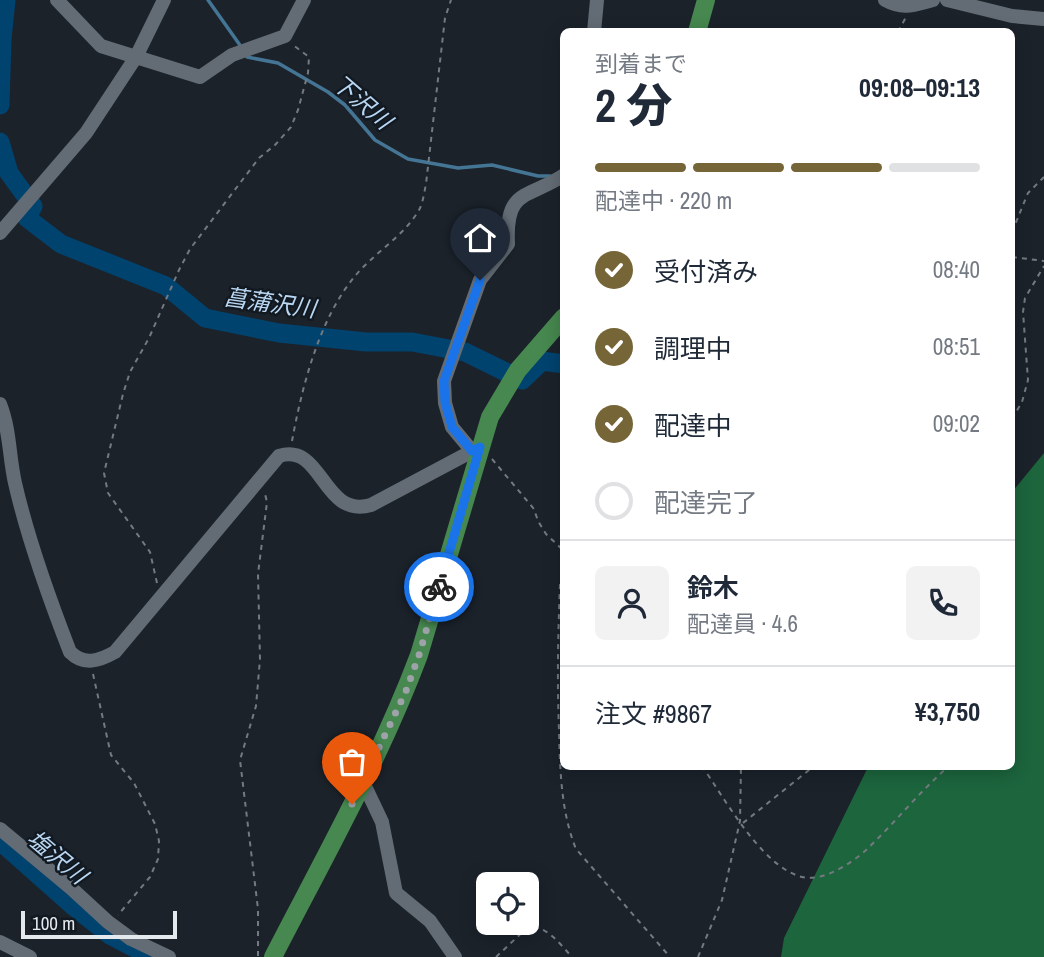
<!DOCTYPE html>
<html lang="ja">
<meta charset="utf-8">
<style>
body{margin:0;font-family:"Archivo Narrow","Noto Sans JP",sans-serif;background:#f2f2f3;color:#1f2937;height:100vh;display:flex;flex-direction:column;font-size:26px;white-space:nowrap}
*{box-sizing:border-box;margin:0}
p{font-size:23px;color:#747a83}
.icon{flex:none;width:38px;height:38px;fill:none;stroke:currentColor;stroke-width:2;stroke-linecap:round;stroke-linejoin:round}
.map{position:relative;flex:1;overflow:hidden}
.panel{position:absolute;left:560px;top:28px;width:455px;height:742px;display:flex;flex-direction:column;background:#fff;border-radius:10px;box-shadow:0 4px 18px #0003}
.panel>*{flex:none}
.tools{position:absolute;left:476px;top:872px;display:grid;gap:14px}
.tools a{display:grid;place-items:center;width:63px;height:63px;border-radius:10px;background:#fff;box-shadow:0 4px 18px #0003;font-size:35px}
.scale{position:absolute;left:21px;bottom:18px;width:156px;box-sizing:border-box;padding-left:7px;border:4px solid #e4e9ee;border-top:0;font-size:19px;line-height:24px;white-space:nowrap;color:#e4e9ee;-webkit-text-stroke:5px #121921;paint-order:stroke}
.pin{position:absolute;display:grid;place-items:center;width:60px;height:60px;color:#fff;margin:-72px -30px;border-radius:50% 50% 50% 0;rotate:-45deg;box-shadow:0 0 7px #0007}
.pin .icon{rotate:45deg}
.courier{position:absolute;display:grid;place-items:center;width:70px;height:70px;margin:-35px;border:5px solid #1a73e8;border-radius:50%;background:#fff;color:#222;box-shadow:0 2px 9px #0007}
.overview em{font-style:normal;font-weight:800}
.overview div{display:flex;flex-direction:column-reverse}
.overview{display:flex;align-items:center;justify-content:space-between;height:119px;padding:0 35px}
h1{font-size:46px;font-weight:800;line-height:52px}
.bar{display:grid;grid-template-columns:repeat(4,1fr);gap:10px 7px;align-content:center;height:84px;padding:0 35px}
.bar i{height:9px;border-radius:5px;background:#e0e1e3}
.bar .selected{background:#766536}
.bar p{grid-column:span 4}
.line{display:flex;align-items:center;gap:18px;padding:0 35px;border-top:2px solid #e0e1e3}
.line div{flex:1}
.round{display:grid;place-items:center;flex:none;width:74px;height:74px;border-radius:10px;background:#f2f2f3}
ol{padding:0 35px;list-style:none}
li{display:flex;align-items:center;gap:21px;height:77px}
li p{margin-inline-start:auto}
li .icon{padding:7px;border-radius:50%;background:#766536;color:#fff;stroke-width:4}
li:last-child{color:#747a83}
li i{width:38px;height:38px;border:4px solid #e0e1e3;border-radius:50%}
.map>svg:first-child{display:block}
.forest{fill:#1c653d}
.lines{fill:none;stroke-linecap:round;stroke-linejoin:round}
.stream{stroke:#447595;stroke-width:3.5}
.river{stroke:#00436f;stroke-width:19}
.path{stroke:#747a81;stroke-width:2;stroke-dasharray:5 5;stroke-linecap:butt}
.minor{stroke:#636c75;stroke-width:14}
.major{stroke:#46884f;stroke-width:18}
.done{stroke:#9ea3a9;stroke-width:7;stroke-dasharray:0 12.6}
.route{stroke:#1a73e8;stroke-width:9}
.labels{text-anchor:middle;stroke-width:5;stroke-linejoin:round;paint-order:stroke}
.water-label{font-size:23px;font-style:italic;fill:#b9d7f3;stroke:#121921}
</style>
<div class="map">
<svg width="1044" height="957" viewBox="0 0 1044 957">
<rect width="100%" height="100%" fill="#1b222a"/>
<!-- forest -->
<path class="forest" d="M 1044,453 L 1044,957 L 781,957 L 784,938 L 868,767 L 1012,766 L 1012,492 Z"/>
<g class="lines">
<!-- stream -->
<path class="stream" d="M 208,0 L 242,48
M 246,55 L 247,57 L 278,63 L 328,92 L 345,105 L 375,140 L 408,159 L 458,168 L 492,165 L 538,176 L 550,176"/>
<!-- river -->
<path class="river" d="M 0,105 L 2,39 L 6,0
M 0,142 L 9,173 L 33,206 L 27,218 L 61,244 L 166,286 L 205,318 L 279,333 L 366,342 L 412,342 L 465,352 L 522,380 L 542,361 L 564,364
M 0,841 L 72,905 L 110,935 L 152,957"/>
<!-- path -->
<path class="path" d="M 898,32 L 906,17
M 1012,232 L 1028,193 L 1044,177
M 1012,257 L 1044,261
M 1012,419 L 1022,402 L 1028,380 L 1023,312 L 1025,298 L 1044,266
M 292,441 C 302,387 319,319 355,276 C 374,253 404,236 419,210 C 423,203 424,193 426,184 L 445,18 L 451,0
M 492,459 L 534,509 L 538,521 L 546,534 L 564,551
M 564,575 L 560,584 C 558,633 557,682 559,731 C 560,770 561,812 576,849 L 670,957
M 157,583 L 150,552 L 108,493 L 104,473 L 123,394 L 130,372 L 149,338 L 179,270 L 190,249 L 259,158 L 275,145 L 291,127 L 298,110 L 308,73 L 309,57 L 293,45
M 93,674 L 111,755 L 134,783 L 155,824 L 159,841 L 158,859 L 150,877 L 118,915
M 702,766 C 725,799 762,867 802,877 C 823,882 850,864 865,851 C 894,824 919,792 949,766
M 743,823 L 814,766
M 258,956 L 258,909 L 240,760 L 256,706 L 260,659 L 258,574 L 267,502 L 265,494
M 496,957 L 529,926 C 548,927 560,944 572,957
M 698,957 L 722,900 L 740,821 L 741,766"/>
<!-- minor -->
<path class="minor" d="M 57,0 L 101,46 L 200,77 L 232,55 L 285,36 L 304,0
M 885,0 C 903,10 914,5 933,0
M 947,0 L 1012,16 L 1044,19
M 594,32 L 597,0
M 0,233 L 86,133 L 136,57 L 164,0
M 0,404 C 10,429 9,457 15,483 C 28,540 49,598 70,652 C 84,666 99,661 115,652 L 279,456 C 323,442 322,519 371,505 L 480,447
M 472,451 L 452,427 L 445,403 L 444,381 L 480,280 L 508,244 C 505,188 528,199 564,175
M 363,782 L 382,822 L 396,893 L 430,921 L 455,957
M 0,829 L 71,888 L 108,922 L 131,939 L 169,957
M 0,942 L 30,957"/>
<!-- major -->
<path class="major" d="M 697,32 L 706,0
M 273,957 C 324,858 380,759 419,655 L 490,417 L 518,370 L 564,317"/>
</g>
<g class="lines">
<!-- done -->
<path class="done" d="M 352,804 L 406,691 L 419,655 L 439,587"/>
<!-- route -->
<path class="route" d="M 439,587 L 480,447 L 472,451 L 452,427 L 445,402 L 444,381 L 480,280"/>
</g>
<g class="labels">
<!-- water labels -->
<g class="water-label">
<text transform="translate(362 102) rotate(41)" y="8">下沢川</text>
<text transform="translate(270 303) rotate(8)" y="8">菖蒲沢川</text>
<text transform="translate(57 857) rotate(40)" y="8">塩沢川</text>
</g>
</g>
</svg>
<div class="tools">
<a><svg class="icon" aria-label="locate" viewBox="0 0 24 24"><circle cx="12" cy="12" r="6"/><path d="M12 2v4M12 18v4M2 12h4M18 12h4"/></svg></a>
</div>
<div class="scale">100 m</div>
<div class="pin" style="left:352px;top:804px;background:#ea580c"><svg class="icon" aria-label="bag" viewBox="0 0 24 24"><path d="M5 8h14l-1 12H6zM9 8a3 3 0 0 1 6 0"/></svg></div>
<div class="pin" style="left:480px;top:280px;background:#1f2937"><svg class="icon" aria-label="home" viewBox="0 0 24 24"><path d="M3 11l9-7 9 7M6 9v11h12V9"/></svg></div>
<div class="courier" style="left:439px;top:587px"><svg class="icon" aria-label="bike" viewBox="0 0 24 24"><circle cx="6" cy="16" r="4"/><circle cx="18" cy="16" r="4"/><path d="M6 16l4-8h5l3 8M10 8l3 8H6M13 5h3"/></svg></div>
<section class="panel">
<div class="overview"><div><h1>2 分</h1><p>到着まで</p></div><em>09:08–09:13</em></div>
<div class="bar"><i class="selected"></i><i class="selected"></i><i class="selected"></i><i></i><p>配達中 · 220 m</p></div>
<ol>
<li><svg class="icon" aria-label="check" viewBox="0 0 24 24"><path d="M5 12l5 5 9-10"/></svg>受付済み<p>08:40</p></li>
<li><svg class="icon" aria-label="check" viewBox="0 0 24 24"><path d="M5 12l5 5 9-10"/></svg>調理中<p>08:51</p></li>
<li><svg class="icon" aria-label="check" viewBox="0 0 24 24"><path d="M5 12l5 5 9-10"/></svg>配達中<p>09:02</p></li>
<li><i></i>配達完了</li>
</ol>
<div class="line" style="height:126px"><a class="round"><svg class="icon" aria-label="person" viewBox="0 0 24 24"><circle cx="12" cy="8" r="4"/><path d="M4 21q1-7 8-7t8 7"/></svg></a><div><b>鈴木</b><p>配達員 · 4.6</p></div><a class="round"><svg class="icon" aria-label="phone" viewBox="0 0 24 24"><path d="M5 4h4l2 5-3 2q2 4 5 5l2-3 5 2v4C11 20 4 13 5 4z"/></svg></a></div>
<div class="line" style="height:91px"><div>注文 #9867</div><b>¥3,750</b></div>
</section>
</div>
